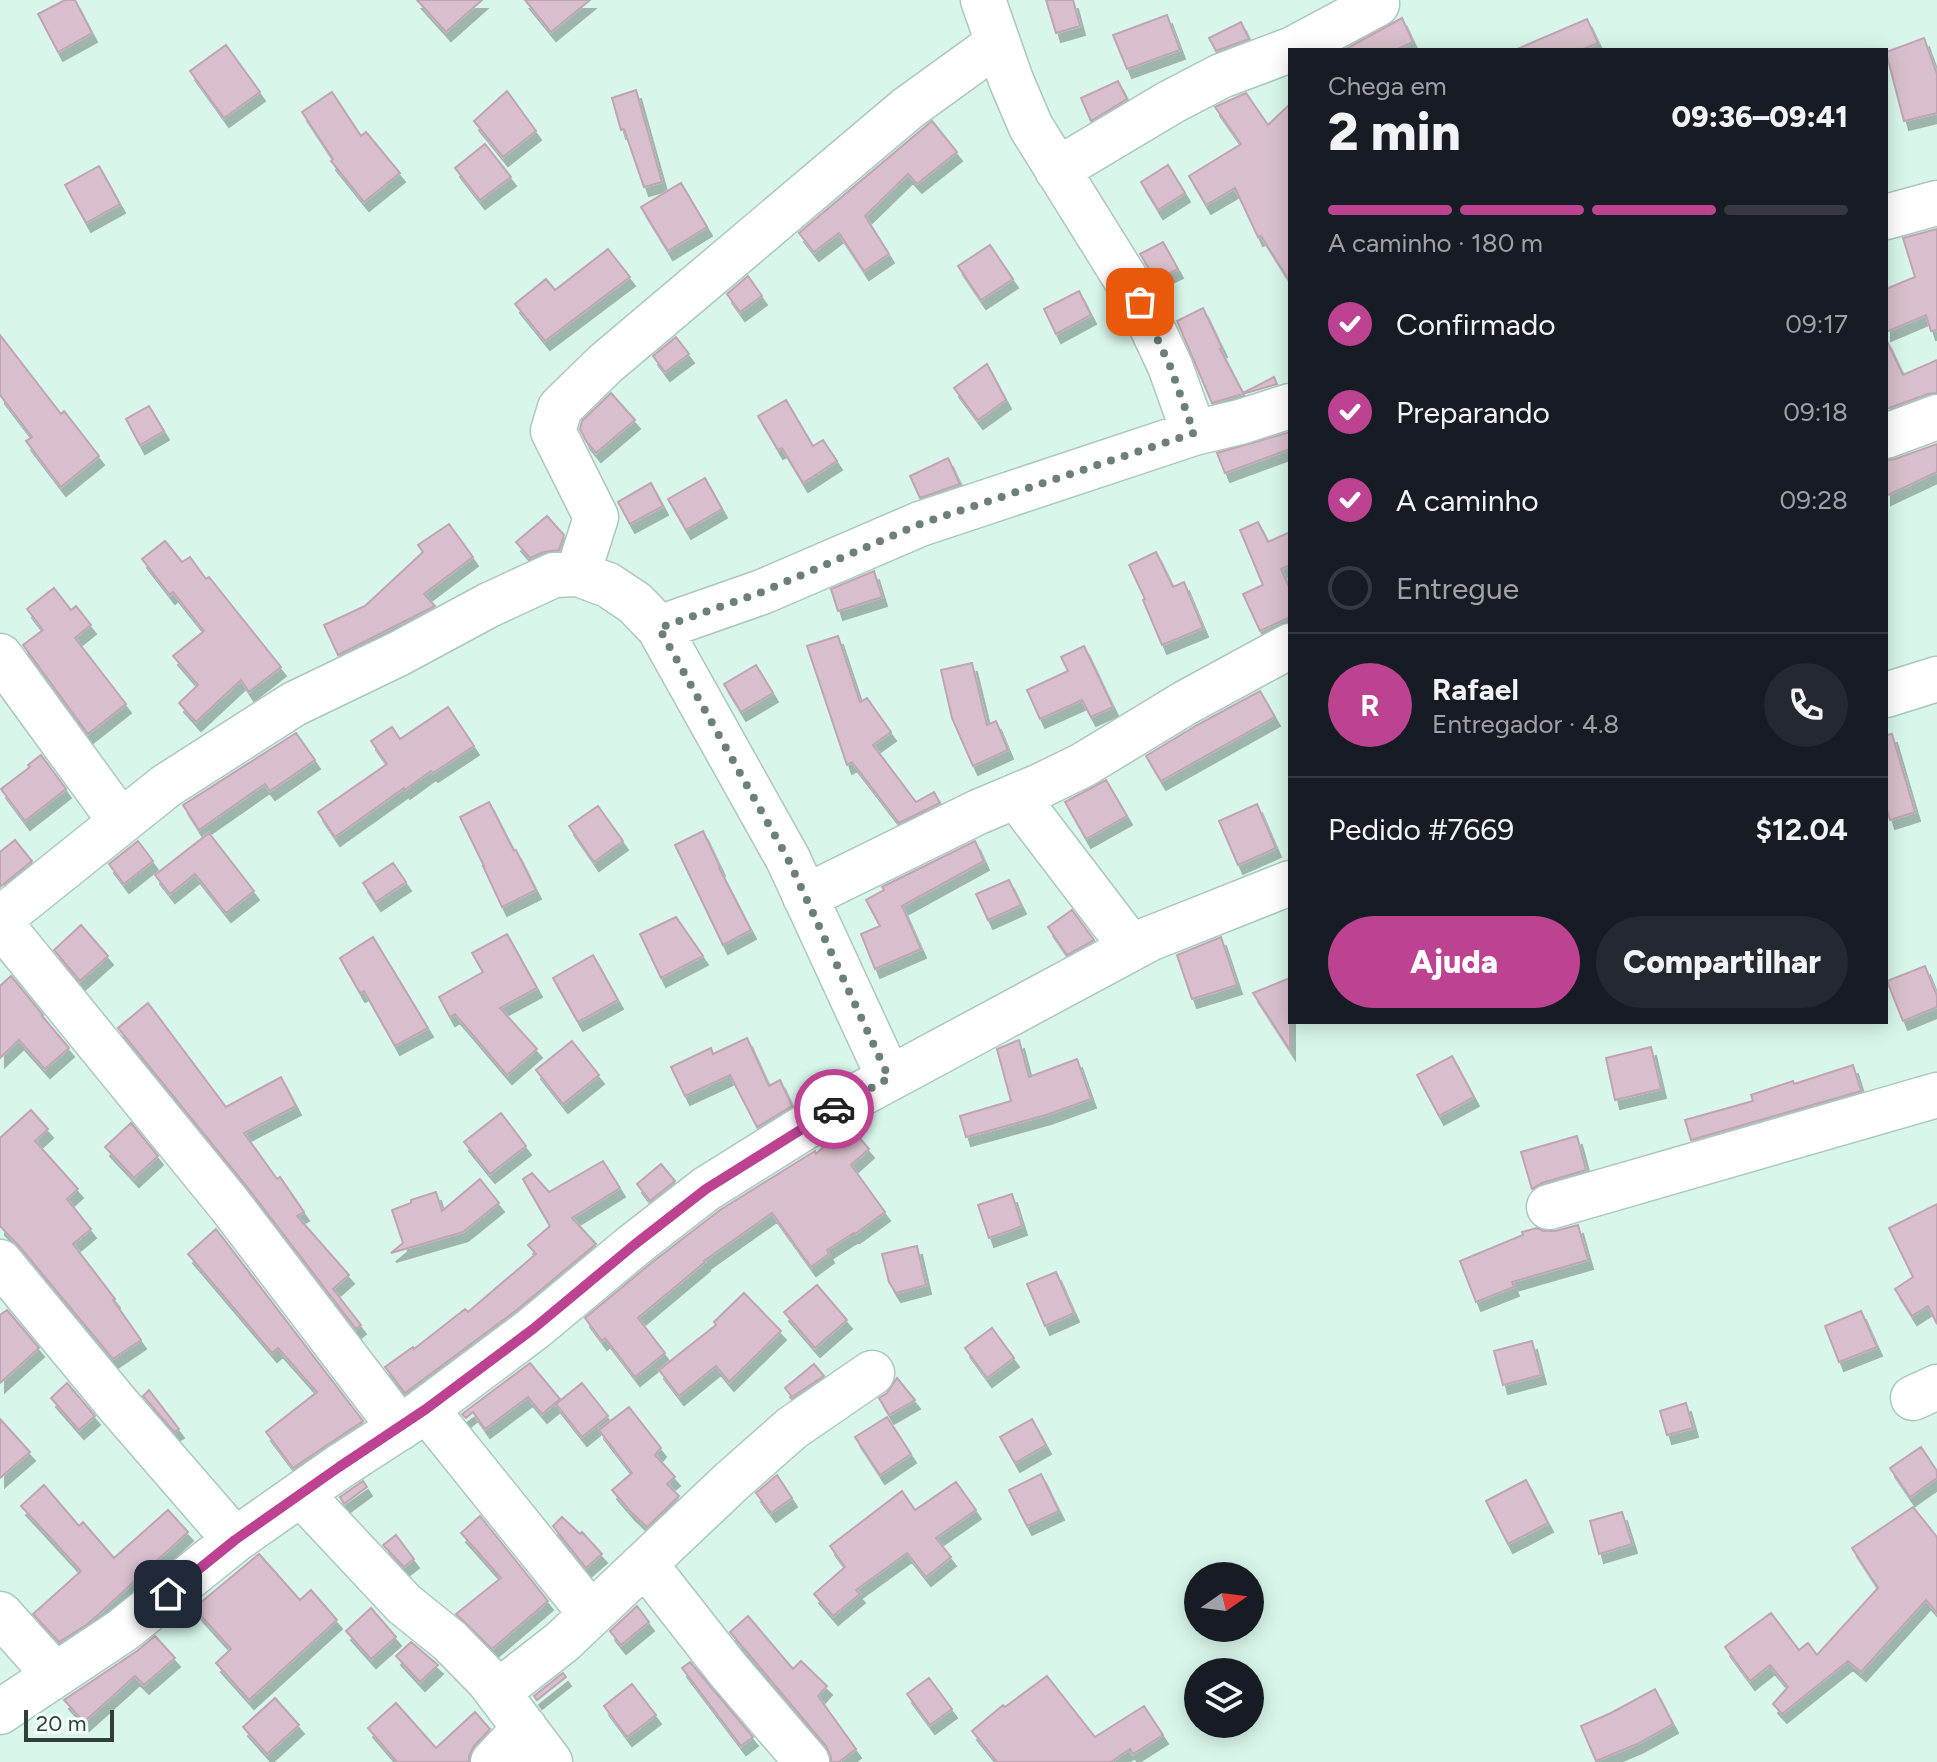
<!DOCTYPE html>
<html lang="pt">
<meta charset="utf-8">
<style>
body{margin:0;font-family:Figtree,sans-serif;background:#242831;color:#f1f3f6;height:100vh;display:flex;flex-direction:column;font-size:30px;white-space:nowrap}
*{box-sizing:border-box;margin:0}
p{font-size:26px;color:#9ea1a6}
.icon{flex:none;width:44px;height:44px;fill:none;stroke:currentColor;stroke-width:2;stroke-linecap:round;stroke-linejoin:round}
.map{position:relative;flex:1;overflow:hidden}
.side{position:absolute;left:1288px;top:48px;width:600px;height:976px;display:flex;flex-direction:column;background:#171b24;border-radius:0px;box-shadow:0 4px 20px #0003}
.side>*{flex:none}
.needle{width:52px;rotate:76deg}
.tools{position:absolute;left:1184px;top:1562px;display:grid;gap:16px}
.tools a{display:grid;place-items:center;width:80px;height:80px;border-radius:50%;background:#171b24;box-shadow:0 4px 20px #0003;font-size:40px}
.scale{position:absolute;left:24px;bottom:20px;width:90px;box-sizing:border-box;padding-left:8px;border:4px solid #323e3a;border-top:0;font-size:22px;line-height:28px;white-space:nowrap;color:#323e3a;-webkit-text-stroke:6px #f3fffa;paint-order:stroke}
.pin{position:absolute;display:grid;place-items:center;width:68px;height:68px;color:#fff;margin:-34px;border-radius:16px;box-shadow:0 4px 12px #0006}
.courier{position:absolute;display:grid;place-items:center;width:80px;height:80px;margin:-40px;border:6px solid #bd4292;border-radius:50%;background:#fff;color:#222;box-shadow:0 2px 10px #0007}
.head em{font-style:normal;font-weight:800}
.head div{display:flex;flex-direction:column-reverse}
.head{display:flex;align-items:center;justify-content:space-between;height:136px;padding:0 40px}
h1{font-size:52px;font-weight:800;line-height:60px}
.bar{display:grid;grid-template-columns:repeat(4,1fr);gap:12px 8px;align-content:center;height:96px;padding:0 40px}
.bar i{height:10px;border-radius:6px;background:#363941}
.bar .on{background:#bd4292}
.bar p{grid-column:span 4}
.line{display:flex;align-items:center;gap:20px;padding:0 40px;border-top:2px solid #363941}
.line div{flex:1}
.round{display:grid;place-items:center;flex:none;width:84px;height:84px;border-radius:42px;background:#242831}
ol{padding:0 40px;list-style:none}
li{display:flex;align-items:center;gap:24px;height:88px}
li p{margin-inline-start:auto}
li .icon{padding:8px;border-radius:50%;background:#bd4292;color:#fff;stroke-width:4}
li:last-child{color:#9ea1a6}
li i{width:44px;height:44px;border:4px solid #363941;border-radius:50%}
.action{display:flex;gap:16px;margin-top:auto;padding:16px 40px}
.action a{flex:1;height:92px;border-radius:48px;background:#bd4292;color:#fff;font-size:32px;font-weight:800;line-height:92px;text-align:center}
.action a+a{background:#242831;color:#f1f3f6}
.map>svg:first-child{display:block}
.building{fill:#d9bfcd;stroke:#bfa5b3;stroke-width:2;filter:url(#shadow)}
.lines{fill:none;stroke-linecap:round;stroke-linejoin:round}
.minor-casing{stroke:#abc8bc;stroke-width:47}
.minor{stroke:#fff;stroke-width:44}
.done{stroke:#6c7f78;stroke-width:8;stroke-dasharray:0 14.4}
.route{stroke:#bd4292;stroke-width:10}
</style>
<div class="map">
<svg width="1937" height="1762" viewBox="0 0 1937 1762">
<defs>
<filter id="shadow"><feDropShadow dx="5" dy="9" stdDeviation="0" flood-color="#0004"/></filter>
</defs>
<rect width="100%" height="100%" fill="#d8f7ea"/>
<!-- building -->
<path class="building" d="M 65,0 L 75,0 L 92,33 L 58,52 L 38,14 Z
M 417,0 L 482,0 L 446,32 Z
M 525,0 L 590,0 L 551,32 Z
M 1046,0 L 1073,0 L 1080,26 L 1056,33 Z
M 1167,15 L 1180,50 L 1127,69 L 1113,35 Z
M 1402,18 L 1413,42 L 1396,50 L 1344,50 Z
M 1587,19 L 1598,43 L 1581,50 L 1515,50 Z
M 1241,22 L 1249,39 L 1216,51 L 1209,38 Z
M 1924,38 L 1937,74 L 1937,113 L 1904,121 L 1886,52 Z
M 226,45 L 260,92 L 224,118 L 190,71 Z
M 1118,81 L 1127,99 L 1091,121 L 1081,98 Z
M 636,90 L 662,182 L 644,187 L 624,129 L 621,130 L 612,98 Z
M 507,91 L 536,131 L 503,157 L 474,121 Z
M 332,92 L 361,136 L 366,132 L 400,173 L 364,202 L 331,161 L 333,159 L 302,112 Z
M 1246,93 L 1268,125 L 1290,104 L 1290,282 L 1261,236 L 1258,237 L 1235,188 L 1206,205 L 1189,176 L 1241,144 L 1215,107 Z
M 932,121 L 957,152 L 917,184 L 908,174 L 865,216 L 889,254 L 864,271 L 839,233 L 814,252 L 799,233 Z
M 485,144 L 511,177 L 480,200 L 455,168 Z
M 1168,165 L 1185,193 L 1158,210 L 1141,182 Z
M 99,166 L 120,204 L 86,223 L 65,185 Z
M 681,183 L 707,227 L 668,251 L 641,207 Z
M 1937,229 L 1937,330 L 1931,331 L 1926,315 L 1886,332 L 1886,289 L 1915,277 L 1903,238 Z
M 1163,242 L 1178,269 L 1156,280 L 1140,254 Z
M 990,245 L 1013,279 L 981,300 L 958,266 Z
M 608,249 L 630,277 L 545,341 L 515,304 L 546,279 L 555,290 Z
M 748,276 L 762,296 L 740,312 L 727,294 Z
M 1079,291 L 1091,315 L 1056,334 L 1044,309 Z
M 1203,308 L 1222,348 L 1220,349 L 1243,393 L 1274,377 L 1277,384 L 1212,403 L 1177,321 Z
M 0,335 L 61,414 L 64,411 L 99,456 L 61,487 L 26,441 L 32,437 L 0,395 Z
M 676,337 L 689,354 L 665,372 L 653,356 Z
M 1886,339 L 1903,375 L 1937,360 L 1937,393 L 1928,394 L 1886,409 Z
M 987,364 L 1006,400 L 978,420 L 954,388 Z
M 611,393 L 635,420 L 596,453 L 586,441 L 580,429 L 582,421 Z
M 786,400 L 813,446 L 823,440 L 837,461 L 803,483 L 782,448 L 778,450 L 758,416 Z
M 149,406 L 164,431 L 140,445 L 126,419 Z
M 1290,432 L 1290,449 L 1225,473 L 1217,453 Z
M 1937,444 L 1937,472 L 1886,496 L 1886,460 L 1895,459 Z
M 948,458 L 960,484 L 920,498 L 910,476 Z
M 705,478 L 722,509 L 686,530 L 668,499 Z
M 651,483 L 663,506 L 630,524 L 618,502 Z
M 547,516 L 564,535 L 559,550 L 544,552 L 530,558 L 516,542 Z
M 1258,522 L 1268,542 L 1290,532 L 1290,565 L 1281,569 L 1290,589 L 1290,617 L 1260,631 L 1243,594 L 1263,585 L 1240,530 Z
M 449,524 L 473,557 L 424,594 L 435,606 L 338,655 L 324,625 L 365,606 L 423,552 L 418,545 Z
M 165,541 L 182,562 L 190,557 L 206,579 L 209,577 L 281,667 L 249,692 L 241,680 L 196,722 L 179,703 L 198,685 L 173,656 L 204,631 L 173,592 L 170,595 L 142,559 Z
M 1156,552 L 1173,587 L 1184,582 L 1203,628 L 1162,645 L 1143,600 L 1145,599 L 1129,565 Z
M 874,571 L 882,597 L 838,611 L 831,589 Z
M 54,588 L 71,610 L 76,606 L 91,625 L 75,638 L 126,704 L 88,734 L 23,645 L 43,630 L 27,609 Z
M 838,636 L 860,702 L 867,698 L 891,732 L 873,745 L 916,802 L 934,792 L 940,803 L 899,823 L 852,762 L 847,765 L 807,646 Z
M 1084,646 L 1113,707 L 1091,717 L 1082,700 L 1040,719 L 1027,690 L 1068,671 L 1061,657 Z
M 972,663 L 987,725 L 996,721 L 1008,750 L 973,766 L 952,718 L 941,670 Z
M 756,665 L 773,693 L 741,712 L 724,684 Z
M 1260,691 L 1275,717 L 1161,781 L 1146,756 L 1197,725 Z
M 448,707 L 474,746 L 433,773 L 431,771 L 405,790 L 404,788 L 335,837 L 318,812 L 387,764 L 371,741 L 392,727 L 400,739 Z
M 296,733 L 315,760 L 270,791 L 265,784 L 199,830 L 183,805 Z
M 1892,734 L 1915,812 L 1890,820 L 1886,806 L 1886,735 Z
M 41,755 L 66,789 L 25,821 L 1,789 L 30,767 L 28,765 Z
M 1106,780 L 1127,816 L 1086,839 L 1065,802 Z
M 489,802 L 514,851 L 516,850 L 536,890 L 502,907 L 483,866 L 484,866 L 460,817 Z
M 1257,804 L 1276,848 L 1238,865 L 1219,821 Z
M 598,806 L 623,841 L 594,862 L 569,826 Z
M 703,831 L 720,867 L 719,868 L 751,930 L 723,945 L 675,845 Z
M 209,833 L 254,891 L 226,913 L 195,874 L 170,894 L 155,875 Z
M 15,840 L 32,861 L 0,887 L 0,852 Z
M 138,841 L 153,861 L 124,884 L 109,864 Z
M 975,841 L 984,861 L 902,906 L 921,949 L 875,969 L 861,934 L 880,926 L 866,900 L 884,890 L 882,887 Z
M 393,863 L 406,882 L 376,902 L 363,883 Z
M 1009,880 L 1021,905 L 988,920 L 976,894 Z
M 1072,910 L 1094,940 L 1067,955 L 1048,927 Z
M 676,917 L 703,956 L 661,978 L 640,934 Z
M 81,925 L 108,956 L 80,981 L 54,950 Z
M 507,934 L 537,988 L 500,1008 L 537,1049 L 507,1075 L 455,1014 L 450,1017 L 439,997 L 483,972 L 472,953 Z
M 373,937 L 428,1028 L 395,1046 L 364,991 L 360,993 L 340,958 Z
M 1221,937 L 1237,985 L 1192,999 L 1177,955 Z
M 593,955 L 618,1000 L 578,1022 L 553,978 Z
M 1925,966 L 1937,996 L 1937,1007 L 1903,1021 L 1887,981 Z
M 11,976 L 43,1015 L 42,1016 L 69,1048 L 45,1069 L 19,1040 L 0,1058 L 0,986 Z
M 1290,978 L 1290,1050 L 1253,993 Z
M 148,1003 L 226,1107 L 281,1077 L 296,1106 L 244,1133 L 277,1179 L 280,1177 L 304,1212 L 297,1216 L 349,1275 L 333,1289 L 361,1325 L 356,1329 L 248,1188 L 118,1028 Z
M 747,1038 L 769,1086 L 780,1080 L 792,1106 L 757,1127 L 730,1075 L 685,1096 L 671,1067 L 711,1048 L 713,1054 Z
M 1019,1040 L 1029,1077 L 1077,1059 L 1091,1099 L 1046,1115 L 966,1137 L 960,1116 L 1011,1101 L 997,1049 Z
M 572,1041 L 599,1075 L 563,1104 L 536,1070 Z
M 1651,1047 L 1661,1089 L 1615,1100 L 1606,1058 Z
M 1452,1056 L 1474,1097 L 1439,1116 L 1417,1075 Z
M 1853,1065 L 1861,1091 L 1691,1140 L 1685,1120 L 1753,1101 L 1751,1095 L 1793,1081 L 1794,1084 Z
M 31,1110 L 48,1129 L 35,1141 L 78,1189 L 67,1199 L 91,1229 L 73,1244 L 115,1299 L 113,1300 L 141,1340 L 113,1359 L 19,1246 L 0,1226 L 0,1138 Z
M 501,1113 L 526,1146 L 490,1174 L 464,1142 Z
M 131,1123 L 158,1156 L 134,1178 L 105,1147 Z
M 851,1128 L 869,1149 L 851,1165 L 885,1212 L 855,1234 L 854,1233 L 827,1250 L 829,1254 L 811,1267 L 772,1213 L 704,1261 L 705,1262 L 638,1318 L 665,1353 L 635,1377 L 605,1338 L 602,1341 L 585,1318 L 650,1264 L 720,1210 L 815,1151 L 816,1154 L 832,1139 Z
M 1577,1136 L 1586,1170 L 1542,1183 L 1532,1189 L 1521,1152 Z
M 603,1161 L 620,1188 L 572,1218 L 596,1244 L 518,1309 L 405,1393 L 385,1367 L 413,1347 L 414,1349 L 465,1309 L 468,1312 L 536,1254 L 528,1245 L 550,1226 L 523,1179 L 532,1173 L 549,1192 Z
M 661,1164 L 675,1181 L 650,1201 L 637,1184 Z
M 480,1179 L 499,1203 L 463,1232 L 391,1253 L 403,1243 L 392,1210 L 411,1203 L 411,1200 L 436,1192 L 442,1211 Z
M 1012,1194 L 1022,1226 L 989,1238 L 978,1205 Z
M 1937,1204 L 1937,1324 L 1928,1306 L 1912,1316 L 1895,1289 L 1913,1277 L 1889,1228 Z
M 1578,1225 L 1588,1260 L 1512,1282 L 1514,1287 L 1476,1302 L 1460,1261 L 1523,1235 L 1522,1232 L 1537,1228 L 1544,1231 L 1555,1231 Z
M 216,1229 L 363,1421 L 293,1468 L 266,1432 L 317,1392 L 278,1348 L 272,1353 L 188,1254 Z
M 917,1246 L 926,1285 L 896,1293 L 889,1282 L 882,1254 Z
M 1056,1272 L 1074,1313 L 1045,1326 L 1027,1284 Z
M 817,1285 L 847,1320 L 815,1348 L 784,1312 Z
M 744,1293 L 781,1331 L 729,1382 L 716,1366 L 679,1396 L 659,1370 L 716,1325 L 714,1322 Z
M 7,1310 L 39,1348 L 0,1383 L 0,1315 Z
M 1861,1311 L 1877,1347 L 1839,1362 L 1825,1326 Z
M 992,1328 L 1014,1358 L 987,1378 L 965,1348 Z
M 1532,1341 L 1541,1375 L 1503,1385 L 1494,1351 Z
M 530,1363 L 560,1399 L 542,1414 L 528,1397 L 485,1429 L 473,1412 L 466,1418 L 462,1414 Z
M 814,1364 L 824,1376 L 792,1397 L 785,1388 Z
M 897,1378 L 915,1400 L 889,1415 L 879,1398 L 887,1393 Z
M 67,1383 L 95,1416 L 79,1430 L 51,1398 Z
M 582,1383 L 608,1416 L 582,1437 L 556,1404 Z
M 149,1390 L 179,1429 L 174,1432 L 143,1396 Z
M 1686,1403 L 1693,1428 L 1667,1435 L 1660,1411 Z
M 629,1407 L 661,1448 L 655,1455 L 675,1477 L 667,1484 L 679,1496 L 647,1527 L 630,1511 L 612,1490 L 632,1473 L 599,1430 Z
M 887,1417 L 911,1454 L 880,1475 L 855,1437 Z
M 0,1419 L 30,1452 L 0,1478 Z
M 1032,1419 L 1046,1445 L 1015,1463 L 1000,1437 Z
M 1921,1447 L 1937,1471 L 1937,1478 L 1910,1497 L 1890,1468 Z
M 1041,1474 L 1059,1511 L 1027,1526 L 1009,1490 Z
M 777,1475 L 792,1498 L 771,1513 L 756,1493 Z
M 1526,1480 L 1548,1523 L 1508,1544 L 1486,1501 Z
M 363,1481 L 367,1487 L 344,1504 L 340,1497 Z
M 956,1482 L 976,1510 L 936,1538 L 951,1557 L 926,1577 L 907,1553 L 856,1590 L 860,1594 L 833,1616 L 814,1594 L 845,1567 L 830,1546 L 902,1491 L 915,1510 Z
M 44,1485 L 79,1526 L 83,1522 L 114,1558 L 168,1510 L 188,1532 L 88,1624 L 59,1642 L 33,1614 L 81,1571 L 21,1506 Z
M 1913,1507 L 1937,1537 L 1937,1613 L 1926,1600 L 1861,1672 L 1848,1661 L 1782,1714 L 1773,1704 L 1788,1687 L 1770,1665 L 1750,1681 L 1725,1647 L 1771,1613 L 1799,1650 L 1808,1643 L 1817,1655 L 1878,1588 L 1852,1548 Z
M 1622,1512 L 1632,1544 L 1599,1554 L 1590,1521 Z
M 480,1516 L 548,1601 L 492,1649 L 456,1614 L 501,1578 L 461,1533 Z
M 562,1517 L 580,1534 L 582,1532 L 602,1554 L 586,1568 L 553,1526 Z
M 396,1535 L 414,1559 L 404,1567 L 383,1545 Z
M 259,1554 L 300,1600 L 311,1590 L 337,1620 L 249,1700 L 216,1663 L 231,1649 L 194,1608 Z
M 637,1606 L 649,1622 L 621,1645 L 610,1631 Z
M 371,1608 L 396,1637 L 371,1659 L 346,1631 Z
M 748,1616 L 793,1669 L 801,1661 L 827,1686 L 818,1696 L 856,1749 L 839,1762 L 831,1762 L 831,1757 L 826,1746 L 730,1632 Z
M 155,1636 L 175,1658 L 144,1685 L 135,1676 L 84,1722 L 64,1700 L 137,1651 Z
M 411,1642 L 438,1665 L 420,1682 L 396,1656 Z
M 690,1662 L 753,1737 L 741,1746 L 682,1668 Z
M 563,1673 L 566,1677 L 537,1700 L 534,1696 Z
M 1047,1676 L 1095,1737 L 1144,1706 L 1163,1735 L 1133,1754 L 1130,1749 L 1111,1762 L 997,1762 L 972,1731 L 1003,1705 L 1005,1707 Z
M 929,1678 L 952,1709 L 930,1725 L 907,1694 Z
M 632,1684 L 656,1715 L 627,1737 L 604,1706 Z
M 1655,1689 L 1673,1724 L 1637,1744 L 1596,1761 L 1581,1726 L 1611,1713 Z
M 275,1698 L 299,1725 L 267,1754 L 243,1727 Z
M 396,1703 L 436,1748 L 475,1712 L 490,1729 L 474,1746 L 469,1756 L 469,1762 L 397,1762 L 368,1728 Z"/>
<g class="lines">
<!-- minor casing -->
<g class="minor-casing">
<path id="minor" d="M 983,0 L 1011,80 L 1031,127 L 1140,302 L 1170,366 L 1194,433
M 1291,50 L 1377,4
M 1057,170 L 1171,102 L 1221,76 L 1290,50
M 1886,217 L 1937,203
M 1886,436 L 1937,417
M 578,574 L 596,517 L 553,431 L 560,408 L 605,364 L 908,108 L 998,43
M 659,628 L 762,592 L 920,524 L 1194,433 L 1240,422 L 1290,406
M 0,656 L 121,822
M 1886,695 L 1937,679
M 1016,796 L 1132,948
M 805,897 L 978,812 L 1040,786 L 1083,765 L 1185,703 L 1290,646
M 0,919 L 166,786 L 294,704 L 398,654 L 489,605 L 554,575 L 578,574 L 608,585 L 635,603 L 659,628 L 788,859 L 889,1078
M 0,923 L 229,1204 L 400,1428
M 1549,1207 L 1937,1095
M 0,1262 L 119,1406 L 235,1540
M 1913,1398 L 1937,1387
M 426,1409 L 591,1614
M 301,1494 L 404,1604 L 450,1641 L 489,1681 L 550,1762
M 645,1564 L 729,1671 L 807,1762
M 0,1614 L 55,1675
M 498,1692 L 562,1642 L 732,1481 L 792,1428 L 872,1373
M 0,1712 L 123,1630 L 235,1540 L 339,1467 L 410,1421 L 533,1329 L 634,1245 L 706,1189 L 842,1104 L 1149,939 L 1290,883
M 493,1762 L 525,1728"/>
</g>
<!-- minor -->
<use href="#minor" class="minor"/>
</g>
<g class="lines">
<!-- done -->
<path class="done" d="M 834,1109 L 889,1078 L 788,859 L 659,628 L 762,592 L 920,524 L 1194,433 L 1170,366 L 1140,302"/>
<!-- route -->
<path class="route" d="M 168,1594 L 235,1540 L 339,1467 L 426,1409 L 533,1329 L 634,1245 L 706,1189 L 834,1109"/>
</g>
</svg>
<div class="tools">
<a><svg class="needle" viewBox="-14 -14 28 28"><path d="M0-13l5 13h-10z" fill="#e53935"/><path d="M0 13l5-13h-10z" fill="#9ea1a6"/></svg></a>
<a><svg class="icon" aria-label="layers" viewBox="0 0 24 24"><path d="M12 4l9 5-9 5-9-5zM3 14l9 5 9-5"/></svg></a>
</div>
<div class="scale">20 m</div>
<div class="pin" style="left:1140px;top:302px;background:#ea580c"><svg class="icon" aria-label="bag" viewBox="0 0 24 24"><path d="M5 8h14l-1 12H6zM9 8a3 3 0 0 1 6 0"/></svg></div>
<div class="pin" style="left:168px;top:1594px;background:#1f2937"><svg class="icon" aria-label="home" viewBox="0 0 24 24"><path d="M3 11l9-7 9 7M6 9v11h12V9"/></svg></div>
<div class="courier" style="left:834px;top:1109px"><svg class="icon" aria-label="car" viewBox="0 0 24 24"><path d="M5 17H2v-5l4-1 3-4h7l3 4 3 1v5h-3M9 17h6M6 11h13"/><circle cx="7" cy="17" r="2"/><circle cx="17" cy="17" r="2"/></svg></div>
<section class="side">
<div class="head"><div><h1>2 min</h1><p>Chega em</p></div><em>09:36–09:41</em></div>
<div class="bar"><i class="on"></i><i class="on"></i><i class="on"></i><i></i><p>A caminho · 180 m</p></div>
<ol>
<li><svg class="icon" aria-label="check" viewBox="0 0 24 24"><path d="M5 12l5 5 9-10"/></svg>Confirmado<p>09:17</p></li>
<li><svg class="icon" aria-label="check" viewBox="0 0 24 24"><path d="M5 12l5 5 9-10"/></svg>Preparando<p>09:18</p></li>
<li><svg class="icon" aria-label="check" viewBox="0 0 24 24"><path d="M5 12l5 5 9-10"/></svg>A caminho<p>09:28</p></li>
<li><i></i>Entregue</li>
</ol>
<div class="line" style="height:144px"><b class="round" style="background:#bd4292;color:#fff">R</b><div><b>Rafael</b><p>Entregador · 4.8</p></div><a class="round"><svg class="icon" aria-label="phone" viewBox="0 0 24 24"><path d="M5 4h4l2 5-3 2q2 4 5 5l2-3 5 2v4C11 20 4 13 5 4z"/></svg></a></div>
<div class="line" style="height:104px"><div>Pedido #7669</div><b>$12.04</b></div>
<div class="action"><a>Ajuda</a><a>Compartilhar</a></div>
</section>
</div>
